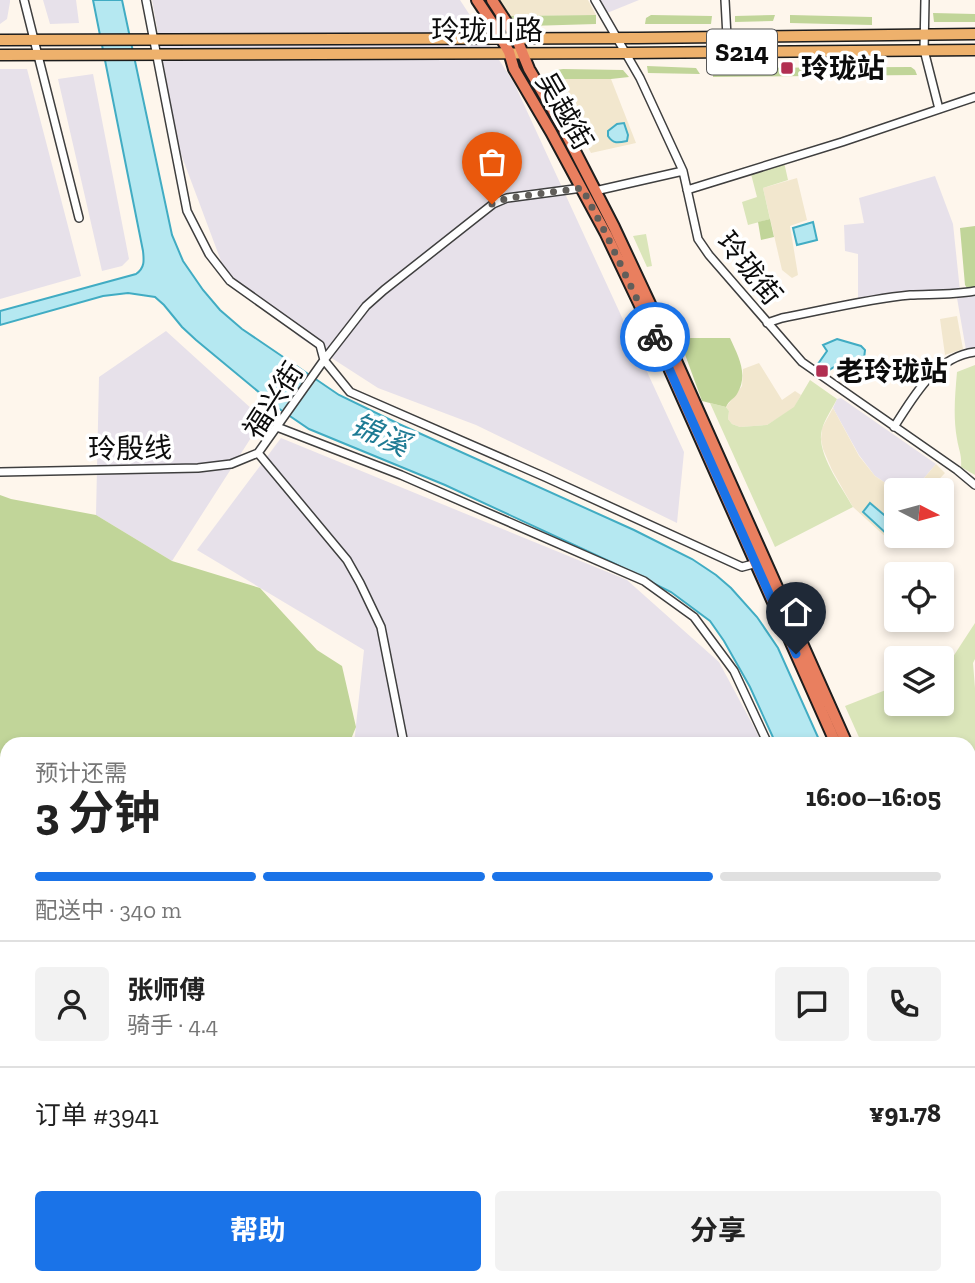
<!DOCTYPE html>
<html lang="zh">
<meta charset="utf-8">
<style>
body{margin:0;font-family:"Zilla Slab","Noto Sans SC",serif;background:#f2f2f2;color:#222;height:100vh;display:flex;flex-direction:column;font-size:26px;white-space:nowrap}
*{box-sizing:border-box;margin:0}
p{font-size:23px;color:#767676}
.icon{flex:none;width:38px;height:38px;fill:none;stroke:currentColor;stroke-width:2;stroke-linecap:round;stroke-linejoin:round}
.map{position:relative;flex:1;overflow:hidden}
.panel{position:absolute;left:0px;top:737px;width:976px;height:548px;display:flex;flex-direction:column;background:#fff;border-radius:21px 21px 0 0;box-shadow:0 4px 10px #0003}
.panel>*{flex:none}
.needle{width:46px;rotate:96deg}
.fabs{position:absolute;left:884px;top:478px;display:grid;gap:14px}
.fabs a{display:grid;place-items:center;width:70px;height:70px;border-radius:7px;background:#fff;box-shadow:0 4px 10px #0003;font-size:35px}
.pin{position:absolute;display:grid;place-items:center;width:60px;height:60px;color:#fff;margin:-72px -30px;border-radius:50% 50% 50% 0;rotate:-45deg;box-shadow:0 0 7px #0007}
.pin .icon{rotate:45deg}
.courier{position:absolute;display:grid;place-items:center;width:70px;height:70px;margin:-35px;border:5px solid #1a73e8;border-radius:50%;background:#fff;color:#222;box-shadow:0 2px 9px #0007}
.summary em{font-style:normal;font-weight:700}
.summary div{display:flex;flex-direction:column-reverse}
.summary{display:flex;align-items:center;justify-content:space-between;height:119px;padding:0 35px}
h1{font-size:46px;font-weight:700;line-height:52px}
.bar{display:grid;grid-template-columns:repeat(4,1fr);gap:10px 7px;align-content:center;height:84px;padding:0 35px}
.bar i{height:9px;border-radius:5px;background:#e0e0e0}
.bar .on{background:#1a73e8}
.bar p{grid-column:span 4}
.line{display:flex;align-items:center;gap:18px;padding:0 35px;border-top:2px solid #e0e0e0}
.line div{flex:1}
.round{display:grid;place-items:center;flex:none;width:74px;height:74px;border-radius:7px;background:#f2f2f2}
.cta{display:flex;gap:14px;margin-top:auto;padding:14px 35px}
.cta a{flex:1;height:80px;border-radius:7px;background:#1a73e8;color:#fff;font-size:28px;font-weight:700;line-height:80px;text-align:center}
.cta a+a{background:#f2f2f2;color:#222}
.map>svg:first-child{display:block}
.industrial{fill:#e7e1ea}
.farmland{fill:#f2e7ce}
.green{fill:#dae5b9}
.forest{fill:#c1d599}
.water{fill:#b5e8f1;stroke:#41acc3;stroke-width:2}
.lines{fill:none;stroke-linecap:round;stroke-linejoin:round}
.minor-casing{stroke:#3f3f3f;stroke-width:10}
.major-casing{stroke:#1d1d1d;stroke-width:13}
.highway-casing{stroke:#1d1d1d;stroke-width:14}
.minor{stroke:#fff;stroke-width:7}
.major{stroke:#eeb16c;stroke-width:10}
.highway{stroke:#e97f5f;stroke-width:10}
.done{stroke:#615e5a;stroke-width:7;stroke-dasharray:0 12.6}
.route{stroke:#1a73e8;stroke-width:9}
.poi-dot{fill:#b12f52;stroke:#fff;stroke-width:2.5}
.labels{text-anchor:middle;stroke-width:7;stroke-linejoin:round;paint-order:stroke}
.shield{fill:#fff;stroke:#555;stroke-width:2}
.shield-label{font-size:26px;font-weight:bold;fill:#0c0c0c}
.street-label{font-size:28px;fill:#0c0c0c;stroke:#fff}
.poi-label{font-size:28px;font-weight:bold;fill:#0c0c0c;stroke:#fff;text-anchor:start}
.water-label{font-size:30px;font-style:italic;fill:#1f7b94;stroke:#fff}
</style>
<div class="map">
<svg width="975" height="1283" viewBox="0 0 975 1283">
<rect width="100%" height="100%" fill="#fef6ec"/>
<!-- industrial -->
<path class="industrial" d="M 0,0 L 10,0 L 10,2 L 7,19 L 0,24 Z
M 43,0 L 76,0 L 79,23 L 50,24 Z
M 152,0 L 460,0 L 514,83 L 684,452 L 677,523 L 476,425 L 378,388 L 299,337 L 224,269 L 178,146 Z
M 599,0 L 639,0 L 607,13 Z
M 0,69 L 27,69 L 81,276 L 0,299 Z
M 93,74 L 129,259 L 122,266 L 102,271 L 58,79 Z
M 935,176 L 953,224 L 960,291 L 858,301 L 858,254 L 845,251 L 844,225 L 864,223 L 859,198 Z
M 975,295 L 975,349 L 966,350 L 957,298 Z
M 166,331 L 263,419 L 172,561 L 96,515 L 99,377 Z
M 841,398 L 936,464 L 914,490 L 896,490 L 875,476 L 859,455 L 833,408 L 837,399 Z
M 281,438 L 627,580 L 719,662 L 763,744 L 354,744 L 364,650 L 197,550 Z
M 974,909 L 975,910 L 975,978 L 970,979 L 970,918 Z
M 466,1278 L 501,1278 L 503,1283 L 466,1283 Z
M 728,1278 L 876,1278 L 854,1283 L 729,1283 Z"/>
<!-- farmland -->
<path class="farmland" d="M 499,0 L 588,0 L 596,15 L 510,16 Z
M 555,79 L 611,79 L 636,143 L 591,153 L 552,83 Z
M 797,178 L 807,220 L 790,226 L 798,275 L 792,278 L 782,270 L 763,188 Z
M 957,316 L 963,349 L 945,355 L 940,319 Z
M 759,363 L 782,400 L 795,391 L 801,395 L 794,408 L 767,425 L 740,427 L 732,424 L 728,419 L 729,411 L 726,407 L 742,386 L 743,369 Z
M 833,408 L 859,456 L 875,476 L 896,490 L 896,536 L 900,536 L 890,541 L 853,507 L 832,470 L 823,449 L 821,439 L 822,428 Z
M 936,464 L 945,473 L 929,490 L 914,490 Z"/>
<!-- green -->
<path class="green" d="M 784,162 L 788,180 L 763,188 L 770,219 L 748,225 L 742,202 L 757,197 L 751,174 Z
M 646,234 L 652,266 L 647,267 L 633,236 Z
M 975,365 L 975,475 L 961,467 C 962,455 959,451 957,439 C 953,417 955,395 957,372 Z
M 810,380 L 837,399 C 832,409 825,419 822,429 C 815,452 842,487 853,507 L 775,547 L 710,403 L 726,407 L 729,411 L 728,419 L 732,424 L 740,427 L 767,425 L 794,407 Z
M 975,623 L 975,659 L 973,663 L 975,688 L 975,822 L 970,822 L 970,744 L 862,744 L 845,706 L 896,686 L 896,704 L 942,704 L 942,668 L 947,666 Z
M 970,1070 L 975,1083 L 975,1117 L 970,1120 Z
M 970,1213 L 975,1214 L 975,1283 L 959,1283 L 960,1278 L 970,1278 Z"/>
<!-- forest -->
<path class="forest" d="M 933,13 L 975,14 L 975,22 L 934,22 Z
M 596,15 L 596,24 L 529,26 L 519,24 L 510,16 Z
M 651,15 L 712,16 L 711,24 L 645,24 L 646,18 Z
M 775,15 L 773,21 L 735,22 L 735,16 Z
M 790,15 L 872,17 L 872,25 L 790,23 Z
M 647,66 L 696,68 L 700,74 L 648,73 Z
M 911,67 L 915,70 L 917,75 L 713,77 L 713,68 Z
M 563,69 L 623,70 L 629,77 L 611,79 L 555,79 L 552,73 L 556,70 Z
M 770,219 L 774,237 L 761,240 L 758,222 Z
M 975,226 L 975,287 L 967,288 L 965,285 L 960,228 Z
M 679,338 L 730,338 C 738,356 749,374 737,394 C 734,399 729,400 726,407 L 702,401 Z
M 0,495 L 11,499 L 96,515 L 172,561 L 260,588 L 317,650 L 342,666 L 356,727 L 349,744 L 7,744 L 7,1278 L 463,1278 L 465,1283 L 0,1283 Z"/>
<!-- water -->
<path class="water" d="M 93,0 L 122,0 L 172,235 L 183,261 L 203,290 L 220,310 L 242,329 L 339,395 L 399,424 L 634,530 L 692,559 L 716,575 L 731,588 L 757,617 L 778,648 L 821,744 L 776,744 L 750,687 L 724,641 L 710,621 L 671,592 L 613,563 L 445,485 L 309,429 L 278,408 L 196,340 L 182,327 L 164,305 L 155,297 L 128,293 L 103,296 L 0,325 L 0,311 L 136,274 C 145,268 144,260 143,251 Z
M 624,123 L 628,135 L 627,141 C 618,143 613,144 608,136 L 608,131 L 617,124 Z
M 813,222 L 817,240 L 797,245 L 793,228 Z
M 837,339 L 861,346 L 865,350 L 863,367 L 859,370 L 848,369 L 839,364 L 829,370 L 818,364 L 827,351 L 823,345 Z
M 870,503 L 896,525 L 896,533 L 890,537 L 863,512 Z
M 919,1278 L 960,1278 L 959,1283 L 918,1283 Z"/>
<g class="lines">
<!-- minor casing -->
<g class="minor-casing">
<path id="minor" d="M 24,0 L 79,218
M 146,0 L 187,211 L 209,254 L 230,281 L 320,345 L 324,360 L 350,392 L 545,477 L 742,567 L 757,563
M 595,0 L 640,78 L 683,171 L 698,239 L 709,255 L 802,362 L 957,470 L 975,485
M 725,0 L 727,37
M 925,0 L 924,50 L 939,109
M 687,190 L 842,142 L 975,97
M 595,191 L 683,171
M 767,323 L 782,318 C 824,310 867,299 910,295 C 932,294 954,295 975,291
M 277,427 L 401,475 L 644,581 L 694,617 L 734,671 L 768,744
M 894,427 C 914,396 935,357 975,352
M 0,472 L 198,468 L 231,464 L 258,453
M 404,744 L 381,627 L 360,583 L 347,560 L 258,453 L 324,360 L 366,306 L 384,290 L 493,204 L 507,198 L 582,188
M 529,1278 L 531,1283
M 911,1283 L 912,1278"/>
</g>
<!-- major casing -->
<g class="major-casing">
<path id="major" d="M 0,40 L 638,38 L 975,34
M 0,55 L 627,53 L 975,50"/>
</g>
<!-- highway casing -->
<g class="highway-casing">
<path id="highway" d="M 477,0 L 495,27 L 509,52 L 514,69 L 551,132 L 606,234 L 656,339 L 836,744
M 492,0 L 516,37 L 529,69 L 561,124 L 614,227 L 665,336 L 847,744
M 970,1019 L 975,1032
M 970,1045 L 975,1057"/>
</g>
<!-- minor -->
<use href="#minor" class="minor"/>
<!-- major -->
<use href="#major" class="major"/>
<!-- highway -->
<use href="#highway" class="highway"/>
</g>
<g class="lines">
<!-- done -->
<path class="done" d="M 492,204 L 508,198 L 582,188 L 606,234 L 655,337"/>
<!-- route -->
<path class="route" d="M 655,337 L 796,654"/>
</g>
<!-- markers -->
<g class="poi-dot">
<rect x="780" y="61" width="14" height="14" rx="3.5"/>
<rect x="815" y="364" width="14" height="14" rx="3.5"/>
</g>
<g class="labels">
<!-- shield labels -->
<rect class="shield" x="707" y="29.5" width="70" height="45" rx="5"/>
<g class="shield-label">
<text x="742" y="61">S214</text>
</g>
<!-- street labels -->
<g class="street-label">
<text x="487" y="40">玲珑山路</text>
<text transform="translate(565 111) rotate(60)" y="10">吴越街</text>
<text transform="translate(750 268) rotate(51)" y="10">玲珑街</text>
<text transform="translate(273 400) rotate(-57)" y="10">福兴街</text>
<text transform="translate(130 448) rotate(-1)" y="10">玲殷线</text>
</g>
<!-- poi labels -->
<g class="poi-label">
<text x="801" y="78">玲珑站</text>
<text x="836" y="381">老玲珑站</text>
</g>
<!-- water labels -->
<g class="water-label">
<text transform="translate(380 435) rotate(24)" y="10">锦溪</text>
</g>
</g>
</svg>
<div class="fabs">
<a><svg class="needle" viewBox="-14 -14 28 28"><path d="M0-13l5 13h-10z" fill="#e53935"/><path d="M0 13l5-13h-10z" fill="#767676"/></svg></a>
<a><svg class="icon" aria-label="locate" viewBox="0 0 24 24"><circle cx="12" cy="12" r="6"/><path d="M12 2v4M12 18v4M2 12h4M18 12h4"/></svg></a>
<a><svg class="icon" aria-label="layers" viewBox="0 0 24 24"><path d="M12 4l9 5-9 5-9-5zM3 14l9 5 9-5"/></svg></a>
</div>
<div class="pin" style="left:492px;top:204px;background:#ea580c"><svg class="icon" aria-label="bag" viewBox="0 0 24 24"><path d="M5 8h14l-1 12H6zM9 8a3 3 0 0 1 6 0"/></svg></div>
<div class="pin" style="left:796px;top:654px;background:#1f2937"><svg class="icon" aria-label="home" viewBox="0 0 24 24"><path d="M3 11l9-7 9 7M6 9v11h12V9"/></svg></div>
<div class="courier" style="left:655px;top:337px"><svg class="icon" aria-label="bike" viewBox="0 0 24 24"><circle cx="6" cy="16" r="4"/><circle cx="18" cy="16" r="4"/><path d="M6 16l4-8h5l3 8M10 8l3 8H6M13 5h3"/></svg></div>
<section class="panel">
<div class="summary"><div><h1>3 分钟</h1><p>预计还需</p></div><em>16:00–16:05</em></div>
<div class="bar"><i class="on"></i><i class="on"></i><i class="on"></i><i></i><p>配送中 · 340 m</p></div>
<div class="line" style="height:126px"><a class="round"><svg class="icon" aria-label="person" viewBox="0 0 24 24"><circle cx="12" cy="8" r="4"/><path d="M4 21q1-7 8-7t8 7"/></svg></a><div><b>张师傅</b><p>骑手 · 4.4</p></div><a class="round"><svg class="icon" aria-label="chat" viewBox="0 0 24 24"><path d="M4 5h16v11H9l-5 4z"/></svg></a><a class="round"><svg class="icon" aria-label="phone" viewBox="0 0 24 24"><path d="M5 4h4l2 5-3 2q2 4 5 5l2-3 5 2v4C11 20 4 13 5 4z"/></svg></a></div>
<div class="line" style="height:91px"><div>订单 #3941</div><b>¥91.78</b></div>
<div class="cta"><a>帮助</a><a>分享</a></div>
</section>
</div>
